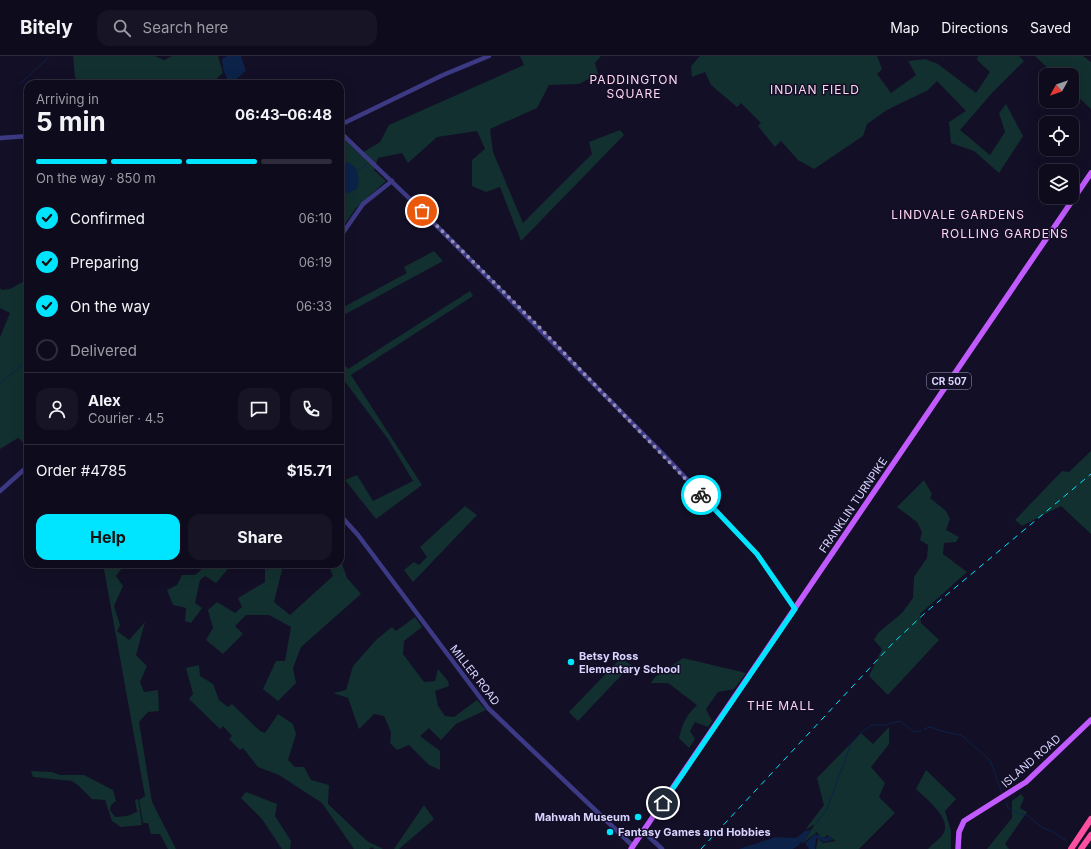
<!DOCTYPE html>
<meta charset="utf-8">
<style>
body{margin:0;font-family:Inter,sans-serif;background:#171425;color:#f1f3f6;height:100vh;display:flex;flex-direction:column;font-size:15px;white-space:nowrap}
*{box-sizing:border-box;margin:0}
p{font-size:13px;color:#9b9ba3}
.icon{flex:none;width:22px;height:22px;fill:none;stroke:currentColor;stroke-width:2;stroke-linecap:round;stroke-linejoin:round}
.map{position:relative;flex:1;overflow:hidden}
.side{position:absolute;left:24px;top:24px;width:320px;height:488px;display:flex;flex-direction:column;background:#0e0b1c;border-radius:12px;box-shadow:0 4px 16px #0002,0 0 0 1px #2e2b3b}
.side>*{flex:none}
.needle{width:26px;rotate:230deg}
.buttons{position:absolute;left:1039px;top:12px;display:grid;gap:8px}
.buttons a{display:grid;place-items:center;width:40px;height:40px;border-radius:8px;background:#0e0b1c;box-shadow:0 4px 16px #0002,0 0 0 1px #2e2b3b;font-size:20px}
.pin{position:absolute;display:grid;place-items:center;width:34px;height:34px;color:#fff;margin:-17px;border:2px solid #fff;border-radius:50%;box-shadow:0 1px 4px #0007}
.courier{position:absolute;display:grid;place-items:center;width:40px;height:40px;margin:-20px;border:3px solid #00e5ff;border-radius:50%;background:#fff;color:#222;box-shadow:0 1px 5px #0007}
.headline em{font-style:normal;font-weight:700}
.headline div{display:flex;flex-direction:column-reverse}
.headline{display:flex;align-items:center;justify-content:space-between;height:68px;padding:0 12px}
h1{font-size:26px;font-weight:700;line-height:30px}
.bar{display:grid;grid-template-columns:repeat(4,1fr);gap:6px 4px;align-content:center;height:48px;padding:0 12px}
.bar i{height:5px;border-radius:3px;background:#2e2b3b}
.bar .selected{background:#00e5ff}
.bar p{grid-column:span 4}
.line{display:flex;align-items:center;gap:10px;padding:0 12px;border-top:1px solid #2e2b3b}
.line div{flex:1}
.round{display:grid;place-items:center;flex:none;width:42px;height:42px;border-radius:12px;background:#171425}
ol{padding:0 12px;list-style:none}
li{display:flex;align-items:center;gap:12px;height:44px}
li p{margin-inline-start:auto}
li .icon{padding:4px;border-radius:50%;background:#00e5ff;color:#111;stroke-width:4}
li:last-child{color:#9b9ba3}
li i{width:22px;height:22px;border:2px solid #2e2b3b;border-radius:50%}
.cta{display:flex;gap:8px;margin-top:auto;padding:8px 12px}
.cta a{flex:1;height:46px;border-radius:12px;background:#00e5ff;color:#111;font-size:16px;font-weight:700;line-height:46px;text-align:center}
.cta a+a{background:#171425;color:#f1f3f6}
header{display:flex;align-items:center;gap:24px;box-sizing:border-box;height:56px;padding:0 20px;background:#0e0b1c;border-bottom:1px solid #2e2b3b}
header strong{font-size:19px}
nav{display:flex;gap:22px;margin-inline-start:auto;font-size:14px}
.search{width:280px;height:36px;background:#171425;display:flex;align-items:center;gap:10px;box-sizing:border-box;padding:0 14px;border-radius:12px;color:#9b9ba3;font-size:15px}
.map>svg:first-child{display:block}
.green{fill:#12302f}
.water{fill:#0c2248}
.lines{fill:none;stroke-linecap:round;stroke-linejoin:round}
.stream{stroke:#0c2248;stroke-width:1}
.minor{stroke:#3d3a85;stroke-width:4.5}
.major{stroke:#c25bff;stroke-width:5.5}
.highway{stroke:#ff4fa3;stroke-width:6}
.rail{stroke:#00e5ff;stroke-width:1;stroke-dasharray:6 5;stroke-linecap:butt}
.done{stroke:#948fb3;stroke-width:4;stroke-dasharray:0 7.2}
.route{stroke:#00e5ff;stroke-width:5}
.poi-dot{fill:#00e5ff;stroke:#130f26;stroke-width:1.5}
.labels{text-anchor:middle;stroke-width:3;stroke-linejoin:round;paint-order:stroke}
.shield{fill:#130f26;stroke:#9e99be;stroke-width:1}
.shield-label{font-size:10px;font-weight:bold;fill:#d9d4ff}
.street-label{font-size:11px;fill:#d9d4ff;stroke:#130f26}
.poi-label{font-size:11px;font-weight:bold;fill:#d9d4ff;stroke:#130f26;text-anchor:start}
.neighbourhood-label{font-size:12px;letter-spacing:1px;fill:#ffd6f0;stroke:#130f26}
</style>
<header>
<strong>Bitely</strong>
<div class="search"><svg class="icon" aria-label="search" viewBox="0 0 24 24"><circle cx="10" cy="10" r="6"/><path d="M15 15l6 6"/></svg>Search here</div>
<nav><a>Map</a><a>Directions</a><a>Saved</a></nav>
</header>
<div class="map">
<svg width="1091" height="793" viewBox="0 0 1091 793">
<rect width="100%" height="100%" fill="#130f26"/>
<!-- green -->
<path class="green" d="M 73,0 L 155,0 L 164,4 L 172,0 L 218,0 L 223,17 L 217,22 L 218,28 L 79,28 L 75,21 Z
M 520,0 L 601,0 L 595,7 L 598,18 L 579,28 L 549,29 L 537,52 L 490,73 L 493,96 L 523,167 L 592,98 L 589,86 L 620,74 L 624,79 L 521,185 L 500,131 L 486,136 L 472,130 L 472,104 L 485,93 L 477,75 L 437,81 L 408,107 L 402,97 L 378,102 L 374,114 L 386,125 L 356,152 L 340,175 L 340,79 L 360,98 L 380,86 L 389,69 L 524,9 Z
M 700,0 L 877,0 L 882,13 L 877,18 L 891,37 L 916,19 L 908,5 L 925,3 L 938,8 L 976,37 L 990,16 L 977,4 L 978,0 L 1019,0 L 1024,5 L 992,37 L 960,74 L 990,99 L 1005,76 L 999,57 L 1006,48 L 1023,80 L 999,117 L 974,95 L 951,87 L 949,66 L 966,55 L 937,25 L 928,34 L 887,54 L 867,68 L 863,80 L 814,113 L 798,104 L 781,85 L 775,91 L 758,70 L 761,67 L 741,47 L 737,51 L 711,29 L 705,16 L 692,21 L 691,10 Z
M 1035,0 L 1083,0 L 1091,6 L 1091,53 L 1072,35 L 1072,19 L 1055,19 Z
M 434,195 L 443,205 L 340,261 L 340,253 L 407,217 L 404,211 Z
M 28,223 L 28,390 L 18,382 L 0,393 L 0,281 L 10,257 L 0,252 L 0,231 L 1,234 L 10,233 Z
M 470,235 L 473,240 L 351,319 L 422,429 L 376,463 L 345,424 L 357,419 L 373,445 L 413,425 L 388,383 L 340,319 L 340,303 L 348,313 Z
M 1091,395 L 1091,478 L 1061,450 L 1022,470 L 1015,464 L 1062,415 L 1069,416 Z
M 924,424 L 932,438 L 930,442 L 946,455 L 950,463 L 946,474 L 959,481 L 956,486 L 944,487 L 943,498 L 967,516 L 920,558 L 921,567 L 939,584 L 888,639 L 869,620 L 882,593 L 874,584 L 878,577 L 902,557 L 913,542 L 914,521 L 927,502 L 928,489 L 920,484 L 922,476 L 917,466 L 897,451 Z
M 465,450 L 477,459 L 413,526 L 404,514 L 414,506 L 419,509 L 427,501 L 420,491 Z
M 103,508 L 125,508 L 116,520 L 123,530 L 114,550 L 120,569 L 117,575 L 129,584 L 145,566 L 136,599 L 147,610 L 140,626 L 144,636 L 158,634 L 159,655 L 148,656 L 139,666 L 152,746 L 176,793 L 168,793 L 160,778 L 151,778 L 148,767 L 143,767 L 139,744 L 145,740 Z
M 208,508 L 232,508 L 216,527 L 205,520 L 200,524 L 195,547 L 202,552 L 191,567 L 185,565 L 186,552 L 173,549 L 167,534 L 177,529 L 182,519 L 195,519 Z
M 265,508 L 278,508 L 282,514 L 274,546 L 290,559 L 333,520 L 329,510 L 342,508 L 347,522 L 361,538 L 301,591 L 293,612 L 296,627 L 278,645 L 263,633 L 276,605 L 285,605 L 291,571 L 269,559 L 246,559 L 235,570 L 243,578 L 223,598 L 206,584 L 213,572 L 208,554 L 217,546 L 235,557 L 242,551 L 238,542 L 265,526 Z
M 415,561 L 422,571 L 404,585 L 403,598 L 424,626 L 435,625 L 438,613 L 448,625 L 449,630 L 435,635 L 438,650 L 445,660 L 454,661 L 477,644 L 486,654 L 456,668 L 441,684 L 429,672 L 420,680 L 440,695 L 440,714 L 429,709 L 409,689 L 397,694 L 390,687 L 391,676 L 384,660 L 374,658 L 359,673 L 348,642 L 333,637 L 346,634 L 353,610 L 377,583 L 392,571 L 396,575 Z
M 621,602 L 631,609 L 578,665 L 569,656 Z
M 683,602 L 746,617 L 734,633 L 718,636 L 706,653 L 712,665 L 708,671 L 695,666 L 690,675 L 695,683 L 689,692 L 679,682 C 683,666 686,660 697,649 L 668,627 L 651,627 L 655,621 Z
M 199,609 L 200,620 L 213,628 L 219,644 L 228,651 L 232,648 L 260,675 L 265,677 L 278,658 L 293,668 L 296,678 L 288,704 L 295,711 L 304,711 L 311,724 L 329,729 L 328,748 L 367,785 L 383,793 L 374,793 L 372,791 L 369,793 L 354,793 L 322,747 L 279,719 L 258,711 L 243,692 L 240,694 L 229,683 L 232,680 L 223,670 L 220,673 L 189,643 L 193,638 L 186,612 Z
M 889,671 L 889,688 L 871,711 L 885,727 L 879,741 L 895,757 L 859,793 L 816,793 L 818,782 L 823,787 L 836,785 L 827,779 L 822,784 L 817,776 L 803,787 L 815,768 L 805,774 L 824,749 L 817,722 L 861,677 L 873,688 Z
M 926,714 L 956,743 L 945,755 L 951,775 L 951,793 L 928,793 C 932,788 940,783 943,778 C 953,763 926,743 916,733 Z
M 31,715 L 52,716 L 60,719 L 84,719 L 113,734 L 116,745 L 111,749 L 110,754 L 115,761 L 127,760 L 137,756 L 135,744 L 138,743 L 142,769 L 121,771 L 112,765 L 105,744 L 92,743 L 79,730 L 72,725 L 33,721 Z
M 246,736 L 277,748 L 275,760 L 291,785 L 290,793 L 282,793 L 262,763 L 241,742 Z
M 1021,738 L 1024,742 L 1020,752 L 1027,756 L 1005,788 L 1009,793 L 987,793 L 1012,762 L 1012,745 Z
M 424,749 L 434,763 L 399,793 L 394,793 Z"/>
<!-- water -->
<path class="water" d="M 227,0 L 241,0 L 246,15 L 235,24 L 227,23 L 223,13 L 222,3 Z
M 347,106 C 359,110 360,122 357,133 L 348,137 L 340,136 L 340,112 Z
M 811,774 L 803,787 L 800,786 L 799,789 L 793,793 L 739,793 L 776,781 L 796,782 L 805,775 Z
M 815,778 L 825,782 L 829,780 L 833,784 L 823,786 L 822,784 L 816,782 L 815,793 L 809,793 L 805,787 Z"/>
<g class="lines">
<!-- stream -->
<path class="stream" d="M 55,0 L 56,0
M 20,28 L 48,2
M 357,115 L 367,108
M 0,327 L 28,304
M 924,673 L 930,671 L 945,676 L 961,679 L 990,704 L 1002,737
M 1006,746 L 1008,752 L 1019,758 L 1027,759 L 1043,772 L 1051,775 L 1067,785
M 816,767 L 826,755 L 851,688 L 863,675 L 872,669 L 885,669 L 900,665 L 914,676 L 921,675"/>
<!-- minor -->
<path class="minor" d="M 340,69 L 443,19 L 489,0
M 340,76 L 411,144 L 666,401 L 757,498 L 795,553
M 0,82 L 28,80
M 340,181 L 363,148 L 392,125
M 0,435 L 28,410
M 340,459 L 358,479 L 488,652 L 633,790
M 644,776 L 662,793"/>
<!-- major -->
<path class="major" d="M 631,793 L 1091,117
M 958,793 L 959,776 L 964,765 L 1026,726 L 1091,664"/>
<!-- highway -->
<path class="highway" d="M 1071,793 L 1091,763
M 1081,793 L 1091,779"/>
<!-- rail -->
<path class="rail" d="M 701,793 L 893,587 L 926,556 L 1091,418"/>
</g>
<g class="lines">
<!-- done -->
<path class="done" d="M 422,155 L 544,276 L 701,439"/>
<!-- route -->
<path class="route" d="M 663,747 L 795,553 L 757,498 L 701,439"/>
</g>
<!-- markers -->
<g class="poi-dot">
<circle cx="571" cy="606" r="4"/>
<circle cx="638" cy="761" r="4"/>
<circle cx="610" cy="776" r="4"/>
</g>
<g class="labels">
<!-- shield labels -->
<rect class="shield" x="927" y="317" width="44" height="16" rx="3"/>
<g class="shield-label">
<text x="949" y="329">CR 507</text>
</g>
<!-- street labels -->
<g class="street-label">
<text transform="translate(853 449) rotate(-56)" y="4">FRANKLIN TURNPIKE</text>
<text transform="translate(475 619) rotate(52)" y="4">MILLER ROAD</text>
<text transform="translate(1031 705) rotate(-41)" y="4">ISLAND ROAD</text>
</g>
<!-- poi labels -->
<g class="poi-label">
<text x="579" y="604">Betsy Ross<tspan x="579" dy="13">Elementary School</tspan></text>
<text x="630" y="765" text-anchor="end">Mahwah Museum</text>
<text x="618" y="780">Fantasy Games and Hobbies</text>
</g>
<!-- neighbourhood labels -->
<g class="neighbourhood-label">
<text x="634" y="28">PADDINGTON<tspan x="634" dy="14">SQUARE</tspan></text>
<text x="815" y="38">INDIAN FIELD</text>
<text x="958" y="163">LINDVALE GARDENS</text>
<text x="1005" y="182">ROLLING GARDENS</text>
<text x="781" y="654">THE MALL</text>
</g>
</g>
</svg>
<div class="buttons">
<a><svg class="needle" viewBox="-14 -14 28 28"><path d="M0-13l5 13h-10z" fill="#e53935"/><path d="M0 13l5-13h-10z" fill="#9b9ba3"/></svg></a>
<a><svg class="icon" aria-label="locate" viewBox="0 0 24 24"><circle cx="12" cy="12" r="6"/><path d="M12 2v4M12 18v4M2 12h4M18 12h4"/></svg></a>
<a><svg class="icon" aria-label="layers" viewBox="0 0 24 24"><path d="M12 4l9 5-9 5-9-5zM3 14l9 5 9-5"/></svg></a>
</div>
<div class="pin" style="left:422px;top:155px;background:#ea580c"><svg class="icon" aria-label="bag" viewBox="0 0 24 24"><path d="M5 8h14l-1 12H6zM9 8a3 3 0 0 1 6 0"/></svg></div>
<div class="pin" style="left:663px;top:747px;background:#1f2937"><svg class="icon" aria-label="home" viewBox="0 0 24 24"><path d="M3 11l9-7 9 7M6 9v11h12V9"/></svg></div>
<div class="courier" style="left:701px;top:439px"><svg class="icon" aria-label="bike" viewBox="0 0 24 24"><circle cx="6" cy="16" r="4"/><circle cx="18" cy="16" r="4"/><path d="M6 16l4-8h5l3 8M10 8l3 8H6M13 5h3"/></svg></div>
<section class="side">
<div class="headline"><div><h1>5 min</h1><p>Arriving in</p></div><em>06:43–06:48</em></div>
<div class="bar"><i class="selected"></i><i class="selected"></i><i class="selected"></i><i></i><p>On the way · 850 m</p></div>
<ol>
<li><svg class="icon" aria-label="check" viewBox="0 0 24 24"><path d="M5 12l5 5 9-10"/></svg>Confirmed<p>06:10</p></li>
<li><svg class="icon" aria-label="check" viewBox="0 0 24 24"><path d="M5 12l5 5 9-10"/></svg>Preparing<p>06:19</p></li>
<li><svg class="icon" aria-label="check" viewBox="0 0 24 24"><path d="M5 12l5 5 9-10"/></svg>On the way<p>06:33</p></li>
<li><i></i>Delivered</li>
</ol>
<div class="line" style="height:72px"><a class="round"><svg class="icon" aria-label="person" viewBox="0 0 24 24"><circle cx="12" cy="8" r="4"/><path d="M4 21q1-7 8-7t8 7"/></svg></a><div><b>Alex</b><p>Courier · 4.5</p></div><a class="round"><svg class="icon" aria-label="chat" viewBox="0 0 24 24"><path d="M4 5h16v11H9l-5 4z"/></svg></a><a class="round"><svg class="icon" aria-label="phone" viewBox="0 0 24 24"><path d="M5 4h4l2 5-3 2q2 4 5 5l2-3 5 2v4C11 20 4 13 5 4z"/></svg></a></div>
<div class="line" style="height:52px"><div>Order #4785</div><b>$15.71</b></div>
<div class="cta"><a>Help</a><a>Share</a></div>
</section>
</div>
